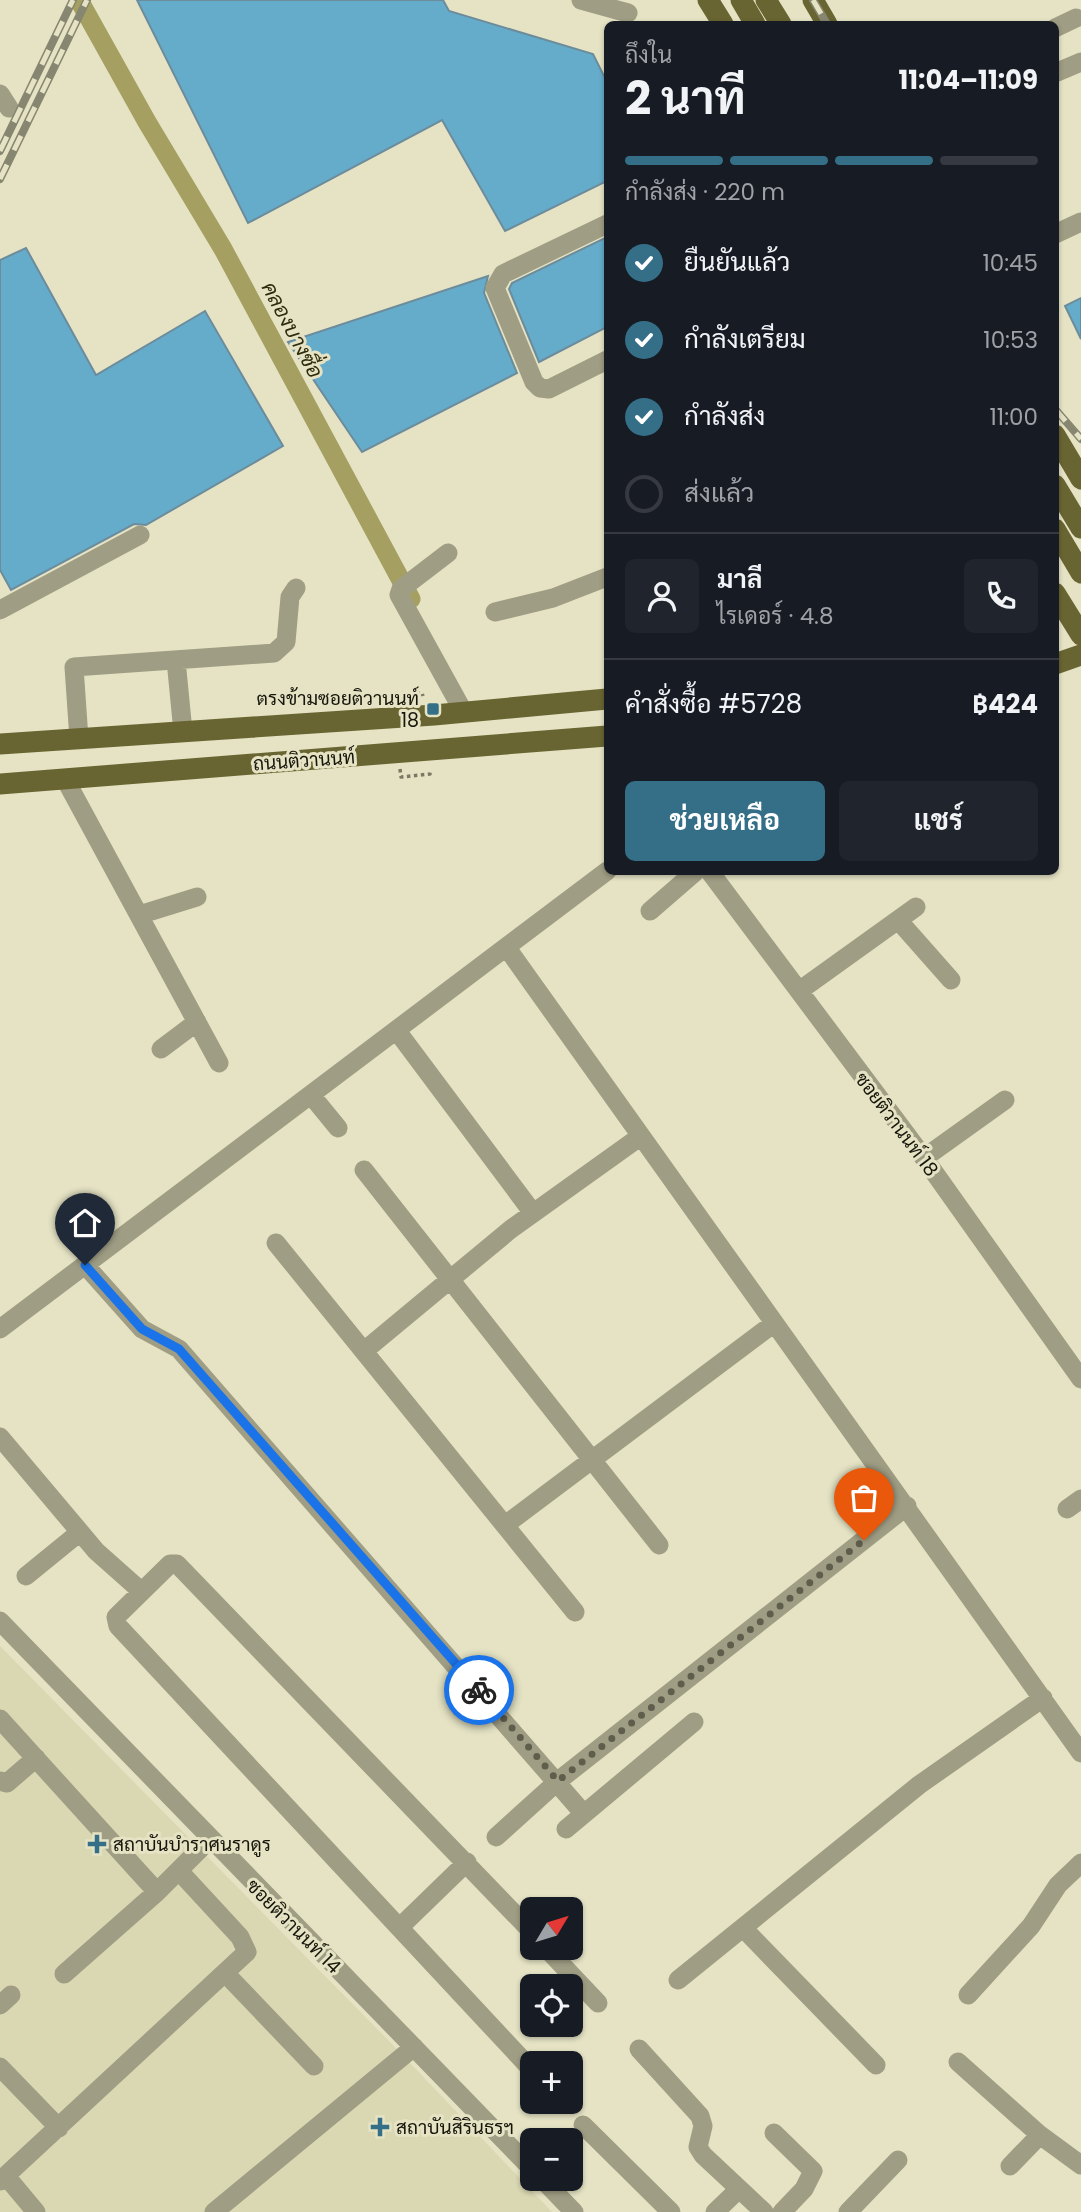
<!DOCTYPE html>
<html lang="th">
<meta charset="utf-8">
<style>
body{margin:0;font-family:Poppins,Sarabun,sans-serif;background:#20242c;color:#f1f3f6;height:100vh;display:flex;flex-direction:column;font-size:26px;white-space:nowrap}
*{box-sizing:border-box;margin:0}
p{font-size:23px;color:#9ea1a6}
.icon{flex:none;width:38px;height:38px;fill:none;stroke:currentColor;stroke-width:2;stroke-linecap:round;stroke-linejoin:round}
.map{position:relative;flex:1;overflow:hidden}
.sheet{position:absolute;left:604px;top:21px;width:455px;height:854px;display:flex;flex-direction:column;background:#171b24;border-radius:10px;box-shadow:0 2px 5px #0004}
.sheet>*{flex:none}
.needle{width:46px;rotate:52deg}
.buttons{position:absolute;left:520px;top:1897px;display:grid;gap:14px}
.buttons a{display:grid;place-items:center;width:63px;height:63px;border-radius:10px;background:#171b24;box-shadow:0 2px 5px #0004;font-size:35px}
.pin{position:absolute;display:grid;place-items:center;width:60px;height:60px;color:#fff;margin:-72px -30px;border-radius:50% 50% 50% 0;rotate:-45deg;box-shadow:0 0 7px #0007}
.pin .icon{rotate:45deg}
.courier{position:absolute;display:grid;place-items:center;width:70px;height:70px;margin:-35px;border:5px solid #1a73e8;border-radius:50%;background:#fff;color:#222;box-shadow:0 2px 9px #0007}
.summary em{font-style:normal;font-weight:700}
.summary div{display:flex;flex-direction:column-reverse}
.summary{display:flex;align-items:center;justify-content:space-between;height:119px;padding:0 21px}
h1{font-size:46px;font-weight:700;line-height:52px}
.bar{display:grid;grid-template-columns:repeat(4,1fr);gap:10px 7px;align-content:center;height:84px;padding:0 21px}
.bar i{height:9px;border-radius:5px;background:#363941}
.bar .active{background:#346f87}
.bar p{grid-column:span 4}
.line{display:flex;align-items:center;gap:18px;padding:0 21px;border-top:2px solid #363941}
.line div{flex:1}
.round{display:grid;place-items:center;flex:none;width:74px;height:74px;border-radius:10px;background:#20242c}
ol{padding:0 21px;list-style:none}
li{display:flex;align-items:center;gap:21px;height:77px}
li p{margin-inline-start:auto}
li .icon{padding:7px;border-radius:50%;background:#346f87;color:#fff;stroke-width:4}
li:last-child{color:#9ea1a6}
li i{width:38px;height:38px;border:4px solid #363941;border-radius:50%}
.action{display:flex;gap:14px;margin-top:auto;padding:14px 21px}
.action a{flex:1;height:80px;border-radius:10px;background:#346f87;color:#fff;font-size:28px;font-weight:700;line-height:80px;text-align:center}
.action a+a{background:#20242c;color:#f1f3f6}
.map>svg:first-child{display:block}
.built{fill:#dad8b2}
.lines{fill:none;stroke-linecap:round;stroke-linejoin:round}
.canal{stroke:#a5a061;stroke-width:19}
.building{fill:#65acca;stroke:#6d8c9b;stroke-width:2}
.path{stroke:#7b7965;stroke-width:3.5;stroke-dasharray:3.5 3.5;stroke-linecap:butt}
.minor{stroke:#9f9d83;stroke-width:19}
.major{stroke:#696532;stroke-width:21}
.rail-casing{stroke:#878670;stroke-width:8}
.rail{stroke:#e5e3c4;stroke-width:5;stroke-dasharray:16;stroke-linecap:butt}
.done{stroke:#5f5e4c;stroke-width:7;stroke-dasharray:0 12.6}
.route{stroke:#1a73e8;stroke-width:9}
.poi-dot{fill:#346f87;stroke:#e5e3c4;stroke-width:2.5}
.labels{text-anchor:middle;stroke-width:6;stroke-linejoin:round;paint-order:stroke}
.poi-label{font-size:19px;fill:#17160b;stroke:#e5e3c4;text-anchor:start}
.street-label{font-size:19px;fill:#17160b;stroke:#e5e3c4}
.water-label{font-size:21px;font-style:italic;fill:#2e2b0e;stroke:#e5e3c4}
</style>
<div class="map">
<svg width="1081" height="2212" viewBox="0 0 1081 2212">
<rect width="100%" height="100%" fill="#e5e3c4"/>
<!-- built -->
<path class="built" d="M 0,1646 L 389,2041 L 552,2212 L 0,2212 Z"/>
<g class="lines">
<!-- canal -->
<path class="canal" d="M 79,0 L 147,122 L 223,249 L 411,599"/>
</g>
<!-- building -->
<path class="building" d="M 137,0 L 443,0 L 449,11 L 593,54 L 607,82 L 607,181 L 505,231 L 442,120 L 248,223 Z
M 607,237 L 607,327 L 539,362 L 509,289 L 512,283 Z
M 26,248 L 96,375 L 205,311 L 283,446 L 146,525 L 134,524 L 11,590 L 0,570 L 0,260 Z
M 488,276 L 484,293 L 517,373 L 362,452 L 288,342 Z
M 1081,298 L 1081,339 L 1065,306 Z"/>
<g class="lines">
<!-- path -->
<path class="path" d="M 393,698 L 393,693 L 422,693 L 423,696
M 400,769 L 401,777 L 430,774 L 430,770"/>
<!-- minor -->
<path class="minor" d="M 581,0 L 628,13
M 1055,28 L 1076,18
M 1055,73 L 1081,62
M 0,94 L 9,108
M 607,224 L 503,274 L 495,288 L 534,382 L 540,388 L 549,389 L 607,360
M 1055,234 L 1081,222
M 448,553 L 401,589 L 399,595 L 463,711
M 0,610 L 140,535
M 495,612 L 553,598 L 607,577
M 176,660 L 183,732
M 79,739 L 74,667 L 274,653 L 286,642 L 290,597 L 296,588
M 65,779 L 219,1063
M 710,872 L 924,1158 L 1081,1379
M 650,911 L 695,872
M 139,915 L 197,897
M 898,920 L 951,980
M 507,948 L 1081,1753
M 799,991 L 916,907
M 397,1031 L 533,1213
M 161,1049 L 197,1022
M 311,1095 L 338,1128
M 924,1158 L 1005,1100
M 364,1170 L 659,1545
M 276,1243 L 575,1612
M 85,1265 L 142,1329 L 179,1349 L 584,1814
M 0,1329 L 607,871
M 364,1351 L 511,1229 L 641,1136
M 0,1437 L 96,1551 L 141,1591
M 1067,1509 L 1081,1499
M 505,1525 L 773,1324
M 26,1576 L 80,1532
M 0,1621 L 532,2169
M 0,1719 L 157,1892 L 209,1840
M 0,1781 L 7,1783 L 36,1758
M 566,1829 L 694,1722
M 496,1837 L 558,1781 L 907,1506
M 400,1927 L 467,1862
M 744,1929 L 876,2065
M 532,1932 L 177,1564 L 170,1564 L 116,1617 L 118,1626 L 532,2070
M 546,1948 L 598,2003
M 64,1974 L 157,1892
M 226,1974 L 314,2066
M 678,1980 L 919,1785 L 1043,1698
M 968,1995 L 1031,1926 L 1058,1885 L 1081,1863
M 0,2005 L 11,1995
M 639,2049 L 700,2116 L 703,2126 L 698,2147 L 703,2155 L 764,2212
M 958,2062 L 1040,2135 L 1081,2165
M 0,2067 L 59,2128
M 583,2125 L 671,2212
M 774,2133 L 813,2171 L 804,2189 L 782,2212
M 1010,2166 L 1040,2135
M 6,2176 L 36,2212
M 542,2179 L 574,2212
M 0,2181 L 247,1952 L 240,1937 L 180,1872
M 214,2212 L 414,2047
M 715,2212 L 739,2189
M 848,2212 L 898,2160"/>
<!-- major -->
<path class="major" d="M 708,0 L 723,24
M 741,0 L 755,24
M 766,0 L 781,24
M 813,0 L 827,24
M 1055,435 L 1081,479
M 1055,485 L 1081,528
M 1055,529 L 1081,573
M 1055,593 L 1081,635
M 1055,664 L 1081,655
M 0,744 L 434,715 L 607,699
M 0,784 L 607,736"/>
<!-- rail casing -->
<g class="rail-casing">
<path id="rail" d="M 813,0 L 827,24
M 0,151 L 73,0
M 0,179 L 87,0
M 1055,409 L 1081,439"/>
</g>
<!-- rail -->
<use href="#rail" class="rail"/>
</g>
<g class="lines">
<!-- done -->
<path class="done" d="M 479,1690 L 558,1781 L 864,1540"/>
<!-- route -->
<path class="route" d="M 85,1265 L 142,1329 L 179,1349 L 479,1690"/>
</g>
<!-- markers -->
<g class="poi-dot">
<rect x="426" y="702" width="14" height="14" rx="3.5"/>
<path d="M93.5 1833.5h7v7h7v7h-7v7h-7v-7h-7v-7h7z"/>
<path d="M376.5 2116.5h7v7h7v7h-7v7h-7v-7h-7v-7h7z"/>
</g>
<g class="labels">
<!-- poi labels -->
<g class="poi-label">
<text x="419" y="705" text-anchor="end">ตรงข้ามซอยติวานนท์<tspan x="419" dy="22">18</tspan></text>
<text x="113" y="1851">สถาบันบำราศนราดูร</text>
<text x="396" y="2134">สถาบันสิรินธรฯ</text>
</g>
<!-- street labels -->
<g class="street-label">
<text transform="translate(304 760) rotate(-4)" y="7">ถนนติวานนท์</text>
<text transform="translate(897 1124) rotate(53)" y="7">ซอยติวานนท์ 18</text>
<text transform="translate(294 1926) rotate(45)" y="7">ซอยติวานนท์ 14</text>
</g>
<!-- water labels -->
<g class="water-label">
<text transform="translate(292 330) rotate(62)" y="7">คลองบางซื่อ</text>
</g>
</g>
</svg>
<div class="buttons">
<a><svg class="needle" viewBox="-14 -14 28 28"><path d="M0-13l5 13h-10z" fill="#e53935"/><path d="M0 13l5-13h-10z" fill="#9ea1a6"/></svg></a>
<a><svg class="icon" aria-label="locate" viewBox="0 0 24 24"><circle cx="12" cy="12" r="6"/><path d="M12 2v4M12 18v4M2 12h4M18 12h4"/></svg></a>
<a>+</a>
<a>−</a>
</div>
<div class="pin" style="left:864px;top:1540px;background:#ea580c"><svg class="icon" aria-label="bag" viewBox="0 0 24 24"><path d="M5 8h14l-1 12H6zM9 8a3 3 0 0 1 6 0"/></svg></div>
<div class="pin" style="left:85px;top:1265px;background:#1f2937"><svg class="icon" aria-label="home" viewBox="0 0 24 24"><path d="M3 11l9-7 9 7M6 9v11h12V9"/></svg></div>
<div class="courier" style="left:479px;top:1690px"><svg class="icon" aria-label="bike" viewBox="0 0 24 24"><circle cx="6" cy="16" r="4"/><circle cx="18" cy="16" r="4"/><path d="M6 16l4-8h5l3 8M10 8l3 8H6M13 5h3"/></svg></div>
<section class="sheet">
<div class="summary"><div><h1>2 นาที</h1><p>ถึงใน</p></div><em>11:04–11:09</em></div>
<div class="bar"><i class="active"></i><i class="active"></i><i class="active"></i><i></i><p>กำลังส่ง · 220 m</p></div>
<ol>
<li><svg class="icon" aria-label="check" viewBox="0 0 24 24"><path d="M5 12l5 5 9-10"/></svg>ยืนยันแล้ว<p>10:45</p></li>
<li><svg class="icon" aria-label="check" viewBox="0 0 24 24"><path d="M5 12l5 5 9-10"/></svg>กำลังเตรียม<p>10:53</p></li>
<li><svg class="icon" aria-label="check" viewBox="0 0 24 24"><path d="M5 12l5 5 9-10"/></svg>กำลังส่ง<p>11:00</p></li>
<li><i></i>ส่งแล้ว</li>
</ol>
<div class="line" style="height:126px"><a class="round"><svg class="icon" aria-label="person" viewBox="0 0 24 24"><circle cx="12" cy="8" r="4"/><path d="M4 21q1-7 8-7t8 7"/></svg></a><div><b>มาลี</b><p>ไรเดอร์ · 4.8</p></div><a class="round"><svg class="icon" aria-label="phone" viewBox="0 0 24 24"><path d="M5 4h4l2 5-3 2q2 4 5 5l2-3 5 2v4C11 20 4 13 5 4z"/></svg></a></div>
<div class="line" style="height:91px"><div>คำสั่งซื้อ #5728</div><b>฿424</b></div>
<div class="action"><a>ช่วยเหลือ</a><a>แชร์</a></div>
</section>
</div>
